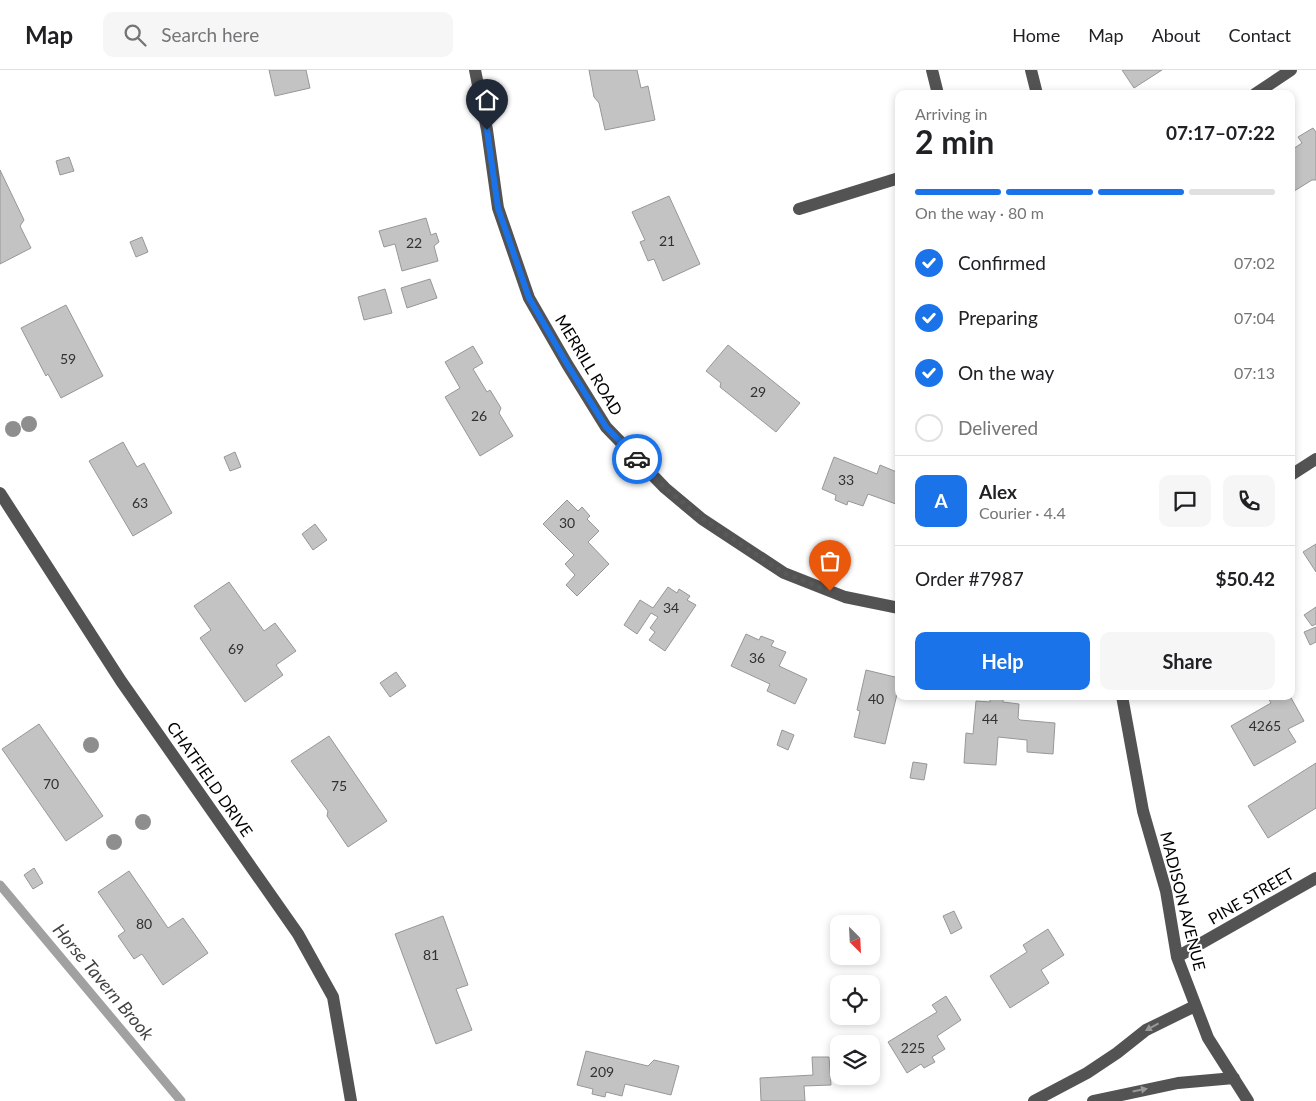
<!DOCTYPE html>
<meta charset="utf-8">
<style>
body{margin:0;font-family:Lato,sans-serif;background:#f6f6f6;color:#202124;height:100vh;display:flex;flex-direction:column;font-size:19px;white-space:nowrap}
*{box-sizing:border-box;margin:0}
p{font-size:16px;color:#757577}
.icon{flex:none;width:28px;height:28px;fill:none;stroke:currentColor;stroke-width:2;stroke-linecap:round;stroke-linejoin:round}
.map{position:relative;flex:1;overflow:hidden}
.side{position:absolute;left:895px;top:20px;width:400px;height:610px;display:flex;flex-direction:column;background:#fff;border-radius:10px;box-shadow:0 2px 8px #0003}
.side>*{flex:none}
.needle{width:32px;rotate:156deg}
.buttons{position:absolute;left:830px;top:845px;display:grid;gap:10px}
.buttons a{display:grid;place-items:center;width:50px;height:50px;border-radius:10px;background:#fff;box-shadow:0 2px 8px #0003;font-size:25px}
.pin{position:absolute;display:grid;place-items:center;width:42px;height:42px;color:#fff;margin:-51px -21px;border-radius:50% 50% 50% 0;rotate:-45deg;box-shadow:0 0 5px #0007}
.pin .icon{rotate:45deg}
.courier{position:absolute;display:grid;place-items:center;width:50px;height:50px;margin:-25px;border:4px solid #1a73e8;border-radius:50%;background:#fff;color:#222;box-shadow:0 1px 6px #0007}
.overview em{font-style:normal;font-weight:700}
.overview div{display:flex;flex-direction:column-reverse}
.overview{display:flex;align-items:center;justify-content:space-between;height:85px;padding:0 20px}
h1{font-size:32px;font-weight:700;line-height:38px}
.bar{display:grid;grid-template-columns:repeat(4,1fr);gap:8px 5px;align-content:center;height:60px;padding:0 20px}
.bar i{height:6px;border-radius:4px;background:#e0e0e0}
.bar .on{background:#1a73e8}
.bar p{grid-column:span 4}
.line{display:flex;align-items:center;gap:12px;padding:0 20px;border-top:1px solid #e0e0e0}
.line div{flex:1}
.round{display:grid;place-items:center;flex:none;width:52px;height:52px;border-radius:10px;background:#f6f6f6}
ol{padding:0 20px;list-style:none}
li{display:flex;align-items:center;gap:15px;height:55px}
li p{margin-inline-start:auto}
li .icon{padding:5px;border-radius:50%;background:#1a73e8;color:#fff;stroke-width:4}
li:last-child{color:#757577}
li i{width:28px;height:28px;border:2px solid #e0e0e0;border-radius:50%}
.button{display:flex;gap:10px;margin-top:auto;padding:10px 20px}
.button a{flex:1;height:58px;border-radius:10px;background:#1a73e8;color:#fff;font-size:20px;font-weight:700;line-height:58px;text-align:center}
.button a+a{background:#f6f6f6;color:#202124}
header{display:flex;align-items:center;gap:30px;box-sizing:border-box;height:70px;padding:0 25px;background:#fff;border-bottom:1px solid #e0e0e0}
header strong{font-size:24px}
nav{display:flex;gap:28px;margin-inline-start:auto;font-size:18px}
.search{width:350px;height:45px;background:#f6f6f6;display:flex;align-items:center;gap:12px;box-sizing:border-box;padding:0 18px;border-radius:10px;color:#757577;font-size:19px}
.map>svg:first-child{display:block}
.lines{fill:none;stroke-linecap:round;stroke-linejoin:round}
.stream{stroke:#a1a1a1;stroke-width:9}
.building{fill:#c3c3c3;stroke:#979797}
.minor{stroke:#535353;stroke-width:12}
.tree{fill:#8e8e8e}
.oneway{fill:#989898}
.done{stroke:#595959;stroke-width:5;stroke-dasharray:0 9}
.route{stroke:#1a73e8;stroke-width:6}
.labels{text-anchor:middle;stroke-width:4;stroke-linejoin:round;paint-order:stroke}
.number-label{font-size:14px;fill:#313131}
.street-label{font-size:16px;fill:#000;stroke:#fff}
.water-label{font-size:18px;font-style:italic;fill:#424242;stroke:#fff}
</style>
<header>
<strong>Map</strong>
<div class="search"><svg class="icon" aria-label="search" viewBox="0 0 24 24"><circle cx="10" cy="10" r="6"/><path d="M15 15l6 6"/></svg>Search here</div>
<nav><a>Home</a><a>Map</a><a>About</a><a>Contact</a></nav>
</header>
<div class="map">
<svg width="1316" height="1031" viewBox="0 0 1316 1031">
<rect width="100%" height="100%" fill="#fff"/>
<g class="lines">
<!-- stream -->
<path class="stream" d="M 0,815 L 181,1031"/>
</g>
<!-- building -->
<path class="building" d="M 269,0 L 306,0 L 310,18 L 275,26 Z
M 589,0 L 637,0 L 641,18 L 648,16 L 655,50 L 605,60 L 599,33 L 594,27 Z
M 1122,0 L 1162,0 L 1134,18 Z
M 1313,58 L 1316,62 L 1316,110 L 1312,110 L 1291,123 L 1291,85 L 1295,82 L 1293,79 L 1302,73 L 1298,67 Z
M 69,87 L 74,101 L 60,105 L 56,91 Z
M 0,100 L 24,150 L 20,156 L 31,178 L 0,194 Z
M 669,126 L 700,194 L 663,211 L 654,189 L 648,191 L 640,172 L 645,170 L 632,142 Z
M 426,148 L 431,165 L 436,163 L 439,172 L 434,176 L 438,191 L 402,201 L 395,174 L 384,177 L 379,161 Z
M 142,167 L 148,182 L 136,187 L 130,172 Z
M 430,209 L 437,228 L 407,238 L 401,218 Z
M 385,219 L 392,243 L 364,250 L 358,227 Z
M 66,235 L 103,306 L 61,328 L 48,304 L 46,306 L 21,258 Z
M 728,275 L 800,333 L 776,362 L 720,317 L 721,313 L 706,301 Z
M 473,276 L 483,293 L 473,299 L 487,322 L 490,320 L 501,338 L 499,343 L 513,366 L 480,386 L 445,327 L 460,318 L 445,292 Z
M 123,372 L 137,397 L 144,393 L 172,443 L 133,466 L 89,391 Z
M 235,382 L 241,397 L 230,401 L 224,387 Z
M 834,387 L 877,404 L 880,395 L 899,403 L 899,427 L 896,434 L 868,424 L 863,436 L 848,431 L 847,435 L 835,430 L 836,425 L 822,419 Z
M 567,430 L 578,441 L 582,437 L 590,446 L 587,449 L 599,461 L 588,472 L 609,494 L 577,526 L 566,515 L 575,505 L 565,494 L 574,485 L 543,454 Z
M 315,454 L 327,470 L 313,480 L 302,464 Z
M 1316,474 L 1316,502 L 1303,482 Z
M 229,512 L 264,561 L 275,553 L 296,581 L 276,595 L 283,605 L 245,632 L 200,568 L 211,560 L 194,536 Z
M 668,517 L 677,523 L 679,519 L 690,526 L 687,530 L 696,535 L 665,581 L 649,570 L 655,562 L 650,558 L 658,547 L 651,543 L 637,564 L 624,555 L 640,530 L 653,538 Z
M 1316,537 L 1316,554 L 1312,556 L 1304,545 Z
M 1316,557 L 1316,572 L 1310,575 L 1304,562 Z
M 746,564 L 759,570 L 761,566 L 774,571 L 771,576 L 786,582 L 779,596 L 807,609 L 795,634 L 767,621 L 770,614 L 731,596 Z
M 866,600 L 899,608 L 899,616 L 885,674 L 854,667 L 860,641 L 857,640 Z
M 396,602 L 406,616 L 390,627 L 380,613 Z
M 990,626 L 1003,627 L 1003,632 L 1019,634 L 1018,648 L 1020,650 L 1055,653 L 1053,684 L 1027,682 L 1027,670 L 998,667 L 996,695 L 964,693 L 966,663 L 973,664 L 976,631 L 990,632 Z
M 1267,626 L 1290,626 L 1304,651 L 1288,659 L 1296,672 L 1254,696 L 1231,656 L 1271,633 Z
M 39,654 L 103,746 L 66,771 L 2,679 Z
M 782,660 L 794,665 L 788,680 L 777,675 Z
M 329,666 L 387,751 L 348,777 L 327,746 L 328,741 L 291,691 Z
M 913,692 L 927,694 L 924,710 L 910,708 Z
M 1316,693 L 1316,738 L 1268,768 L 1248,736 Z
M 34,798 L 43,813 L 33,819 L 24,805 Z
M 129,801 L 168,858 L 183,848 L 208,883 L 163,915 L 142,884 L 134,889 L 118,866 L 125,861 L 98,822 Z
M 954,841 L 962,858 L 951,864 L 943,846 Z
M 443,846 L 468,915 L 456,919 L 472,960 L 436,974 L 395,864 Z
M 1048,859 L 1064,885 L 1041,900 L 1049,913 L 1010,938 L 990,906 L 1027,882 L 1023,875 Z
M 946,926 L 961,950 L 937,966 L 945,979 L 932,987 L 935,992 L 924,998 L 921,994 L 907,1003 L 888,972 L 937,942 L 932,935 Z
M 586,981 L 648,996 L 654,990 L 679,996 L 671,1025 L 625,1014 L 622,1026 L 606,1022 L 605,1027 L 592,1024 L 593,1019 L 577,1015 Z
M 812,987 L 829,987 L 831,1015 L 804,1016 L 805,1031 L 761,1031 L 760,1008 L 813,1005 Z"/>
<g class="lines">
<!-- minor -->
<path class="minor" d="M 475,0 L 487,60 L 498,138 L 529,228 L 567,294 L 606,357 L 665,418 L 702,449 L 784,503 L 845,527 L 899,538
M 932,0 L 938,24
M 1031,0 L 1037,24
M 1255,24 L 1291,0
M 799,139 L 899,108
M 1291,405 L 1316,389
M 0,423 L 121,611 L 298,864 L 333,927 L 351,1031
M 1122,626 L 1143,741 L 1166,821 L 1177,887 L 1208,968 L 1248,1031
M 1177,887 L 1316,808
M 1034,1031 L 1087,1003 L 1117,983 L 1146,960 L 1195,936
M 1093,1031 L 1178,1013 L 1234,1008"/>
</g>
<!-- trees -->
<g class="tree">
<circle cx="29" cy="354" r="8"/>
<circle cx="13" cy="359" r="8"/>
<circle cx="91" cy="675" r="8"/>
<circle cx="143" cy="752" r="8"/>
<circle cx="114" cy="772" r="8"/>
</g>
<!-- one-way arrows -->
<defs><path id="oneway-solid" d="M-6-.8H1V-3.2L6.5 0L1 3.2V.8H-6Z" transform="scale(1.25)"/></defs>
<g class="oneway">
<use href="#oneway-solid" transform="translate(1152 957) rotate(151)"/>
<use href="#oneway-solid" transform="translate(1140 1020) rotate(-11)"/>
</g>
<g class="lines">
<!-- done -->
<path class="done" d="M 637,389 L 665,418 L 702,448 L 784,503 L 830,521"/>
<!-- route -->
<path class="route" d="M 487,60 L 498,138 L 529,228 L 567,294 L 606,357 L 637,389"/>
</g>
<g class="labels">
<!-- number labels -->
<g class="number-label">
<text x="667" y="176">21</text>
<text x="414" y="178">22</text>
<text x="68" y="294">59</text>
<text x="758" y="327">29</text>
<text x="479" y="351">26</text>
<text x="846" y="415">33</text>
<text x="140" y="438">63</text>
<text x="567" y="458">30</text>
<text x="671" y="543">34</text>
<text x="236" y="584">69</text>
<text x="757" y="593">36</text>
<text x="876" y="634">40</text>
<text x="990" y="654">44</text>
<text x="1265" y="661">4265</text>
<text x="51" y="719">70</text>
<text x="339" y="721">75</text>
<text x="144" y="859">80</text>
<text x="431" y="890">81</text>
<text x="913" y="983">225</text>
<text x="602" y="1007">209</text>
</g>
<!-- street labels -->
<g class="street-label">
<text transform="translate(589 295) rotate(59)" y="6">MERRILL ROAD</text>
<text transform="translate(210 709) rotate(55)" y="6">CHATFIELD DRIVE</text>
<text transform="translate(1251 826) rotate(-30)" y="6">PINE STREET</text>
<text transform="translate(1183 831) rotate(76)" y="6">MADISON AVENUE</text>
</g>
<!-- water labels -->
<g class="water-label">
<text transform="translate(103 912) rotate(50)" y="6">Horse Tavern Brook</text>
</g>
</g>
</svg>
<div class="buttons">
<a><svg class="needle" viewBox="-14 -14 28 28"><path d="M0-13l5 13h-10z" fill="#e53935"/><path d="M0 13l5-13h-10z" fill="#757577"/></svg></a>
<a><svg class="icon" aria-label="locate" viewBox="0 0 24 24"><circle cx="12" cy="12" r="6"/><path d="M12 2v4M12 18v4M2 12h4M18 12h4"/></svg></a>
<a><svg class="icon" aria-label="layers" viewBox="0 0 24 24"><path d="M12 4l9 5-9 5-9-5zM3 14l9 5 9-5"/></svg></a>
</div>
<div class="pin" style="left:830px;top:521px;background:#ea580c"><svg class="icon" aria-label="bag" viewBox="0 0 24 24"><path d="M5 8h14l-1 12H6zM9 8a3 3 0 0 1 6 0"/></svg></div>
<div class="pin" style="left:487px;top:60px;background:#1f2937"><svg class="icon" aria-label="home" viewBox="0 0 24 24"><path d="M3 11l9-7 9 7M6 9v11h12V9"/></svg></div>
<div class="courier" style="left:637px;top:389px"><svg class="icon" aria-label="car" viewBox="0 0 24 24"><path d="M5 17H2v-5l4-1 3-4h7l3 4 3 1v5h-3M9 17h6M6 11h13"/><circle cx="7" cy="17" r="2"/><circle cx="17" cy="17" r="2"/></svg></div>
<section class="side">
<div class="overview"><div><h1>2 min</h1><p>Arriving in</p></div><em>07:17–07:22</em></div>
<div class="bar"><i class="on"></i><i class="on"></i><i class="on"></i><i></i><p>On the way · 80 m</p></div>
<ol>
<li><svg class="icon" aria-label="check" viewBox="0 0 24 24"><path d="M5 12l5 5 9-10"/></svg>Confirmed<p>07:02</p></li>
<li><svg class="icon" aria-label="check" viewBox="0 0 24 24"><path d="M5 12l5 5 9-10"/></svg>Preparing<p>07:04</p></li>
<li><svg class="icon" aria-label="check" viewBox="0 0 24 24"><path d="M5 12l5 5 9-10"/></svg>On the way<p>07:13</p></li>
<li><i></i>Delivered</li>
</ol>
<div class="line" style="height:90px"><b class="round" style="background:#1a73e8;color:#fff">A</b><div><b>Alex</b><p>Courier · 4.4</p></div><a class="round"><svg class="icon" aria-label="chat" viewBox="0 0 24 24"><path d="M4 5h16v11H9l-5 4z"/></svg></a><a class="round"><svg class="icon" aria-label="phone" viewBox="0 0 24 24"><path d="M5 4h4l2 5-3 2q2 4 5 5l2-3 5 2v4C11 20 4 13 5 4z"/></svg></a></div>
<div class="line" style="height:65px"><div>Order #7987</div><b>$50.42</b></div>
<div class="button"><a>Help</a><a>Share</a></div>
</section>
</div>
